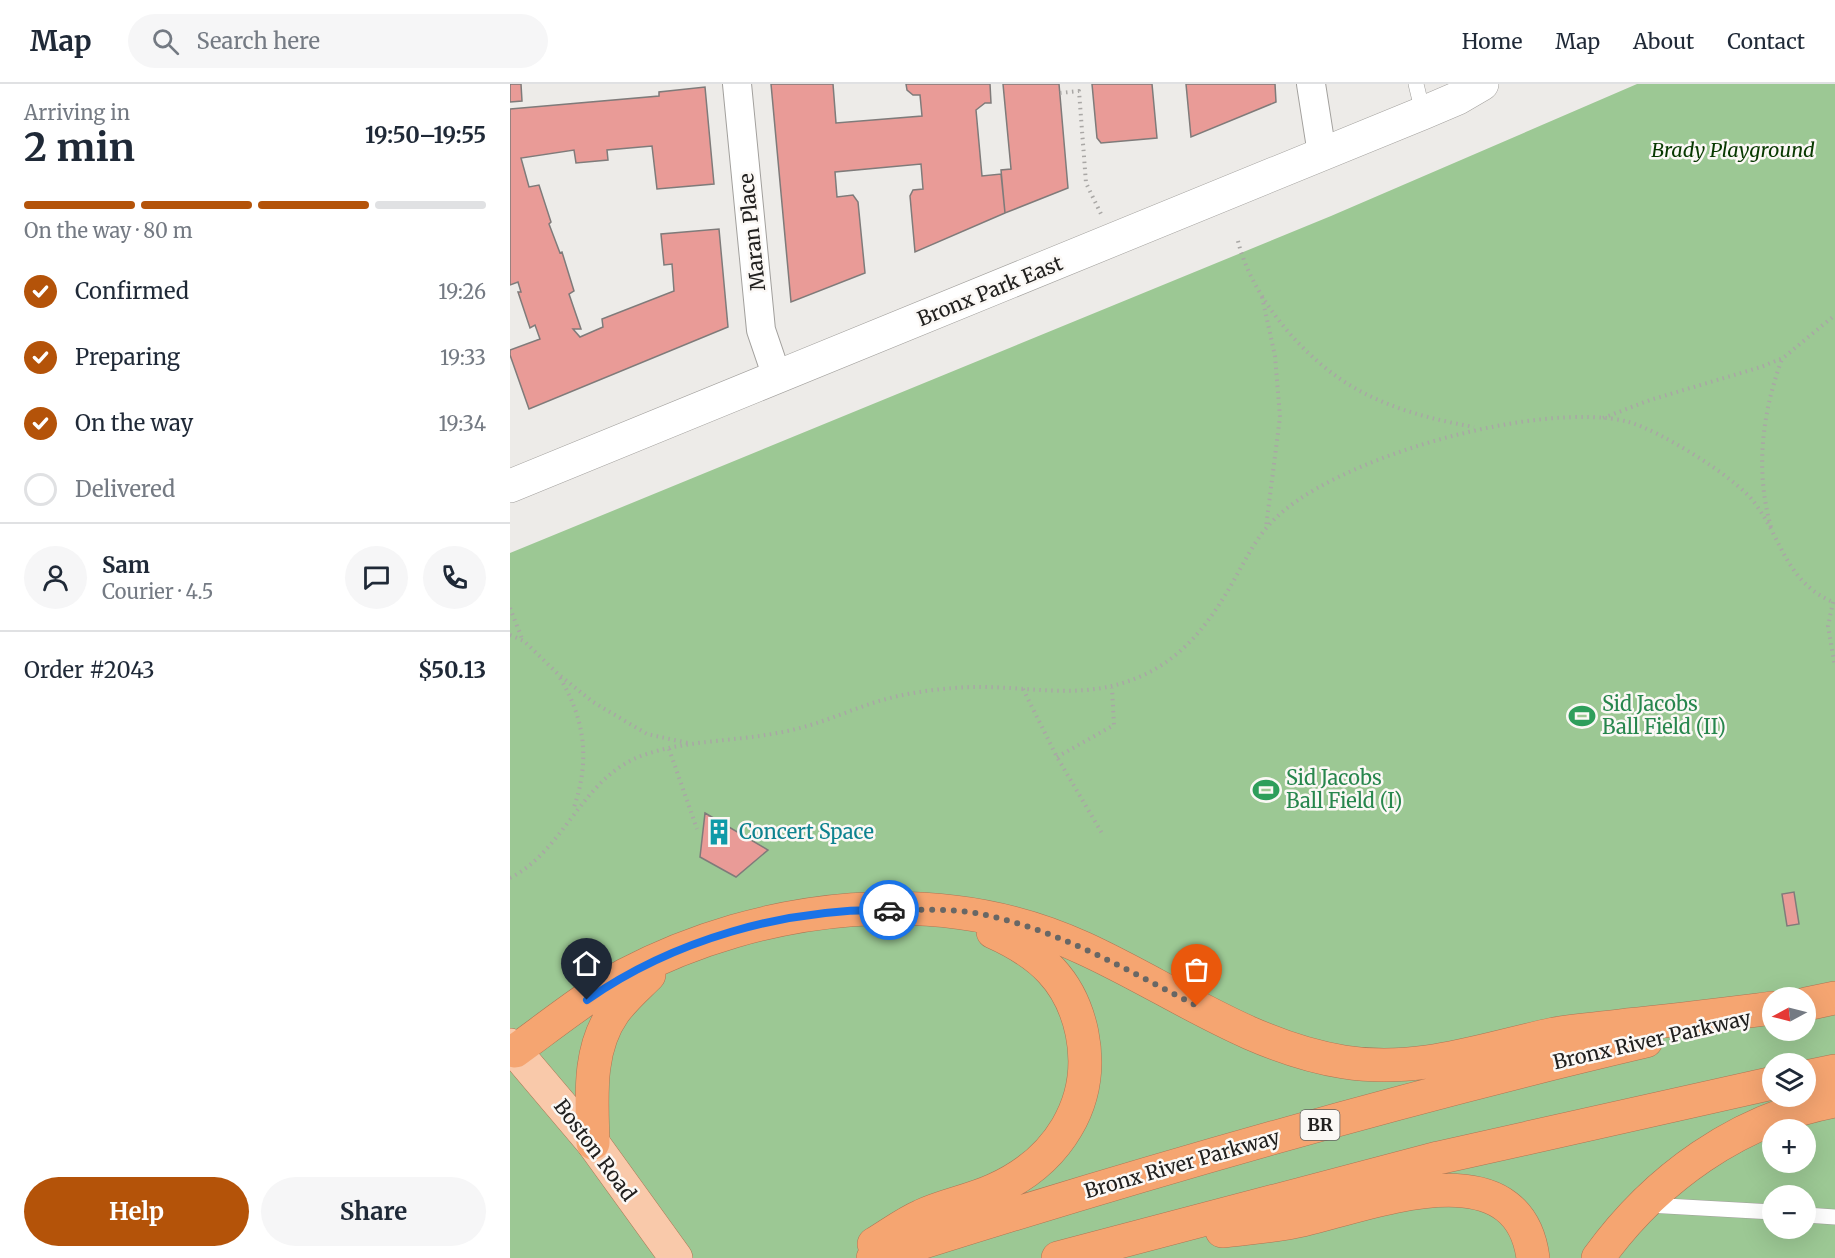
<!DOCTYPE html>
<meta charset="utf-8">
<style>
body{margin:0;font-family:Merriweather,serif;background:#f6f6f7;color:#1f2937;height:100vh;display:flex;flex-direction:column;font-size:22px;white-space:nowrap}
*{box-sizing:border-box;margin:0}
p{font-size:20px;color:#747a83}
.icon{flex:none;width:33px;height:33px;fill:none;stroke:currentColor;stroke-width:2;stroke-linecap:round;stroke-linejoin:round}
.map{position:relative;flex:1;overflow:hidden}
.sheet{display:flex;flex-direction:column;background:#fff;width:510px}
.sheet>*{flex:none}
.needle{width:39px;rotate:263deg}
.fabs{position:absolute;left:1252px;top:903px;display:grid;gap:12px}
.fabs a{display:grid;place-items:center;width:54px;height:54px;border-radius:50%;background:#fff;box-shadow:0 6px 24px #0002;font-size:30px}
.pin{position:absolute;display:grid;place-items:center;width:51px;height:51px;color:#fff;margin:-62px -26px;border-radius:50% 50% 50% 0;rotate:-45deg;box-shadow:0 0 6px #0007}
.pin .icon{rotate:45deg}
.courier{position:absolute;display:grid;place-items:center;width:60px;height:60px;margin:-30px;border:4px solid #1a73e8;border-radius:50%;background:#fff;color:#222;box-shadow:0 2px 8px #0007}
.head em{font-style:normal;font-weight:700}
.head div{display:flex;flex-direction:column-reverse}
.head{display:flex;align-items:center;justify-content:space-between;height:102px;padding:0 24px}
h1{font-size:39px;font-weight:700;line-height:45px}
.bar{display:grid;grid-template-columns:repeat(4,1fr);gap:9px 6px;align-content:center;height:72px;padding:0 24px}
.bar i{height:8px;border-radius:4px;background:#e0e1e3}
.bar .on{background:#b45309}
.bar p{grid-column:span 4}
.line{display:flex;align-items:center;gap:15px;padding:0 24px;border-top:2px solid #e0e1e3}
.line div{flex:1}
.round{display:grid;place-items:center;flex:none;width:63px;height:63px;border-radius:32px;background:#f6f6f7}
ol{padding:0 24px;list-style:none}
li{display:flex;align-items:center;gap:18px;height:66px}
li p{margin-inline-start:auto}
li .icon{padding:6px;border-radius:50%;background:#b45309;color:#fff;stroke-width:4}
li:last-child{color:#747a83}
li i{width:33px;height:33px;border:3px solid #e0e1e3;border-radius:50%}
.action{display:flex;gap:12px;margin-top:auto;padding:12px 24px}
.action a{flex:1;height:69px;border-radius:36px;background:#b45309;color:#fff;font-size:24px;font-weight:700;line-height:69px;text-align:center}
.action a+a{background:#f6f6f7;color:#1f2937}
header{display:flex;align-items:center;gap:36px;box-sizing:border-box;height:84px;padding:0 30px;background:#fff;border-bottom:2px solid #e0e1e3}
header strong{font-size:28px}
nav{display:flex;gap:33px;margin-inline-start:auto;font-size:21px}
.search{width:420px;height:54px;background:#f6f6f7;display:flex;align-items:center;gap:15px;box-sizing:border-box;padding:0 21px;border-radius:33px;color:#747a83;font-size:22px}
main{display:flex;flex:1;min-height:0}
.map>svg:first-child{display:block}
.green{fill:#9cc894;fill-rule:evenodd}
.building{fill:#e99b97;stroke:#7f7b7a;stroke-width:1.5}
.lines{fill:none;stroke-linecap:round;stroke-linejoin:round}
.lane-casing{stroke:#a2a09d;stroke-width:16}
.street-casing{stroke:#a2a09d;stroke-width:30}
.secondary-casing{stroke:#a2a09d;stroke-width:34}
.primary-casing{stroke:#ab7654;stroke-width:34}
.highway-casing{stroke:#ab7654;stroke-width:34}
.path{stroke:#a9a7a5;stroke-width:4;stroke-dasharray:1.5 4.5;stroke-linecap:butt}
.lane{stroke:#fff;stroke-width:15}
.street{stroke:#fff;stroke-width:28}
.secondary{stroke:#fff;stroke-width:33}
.primary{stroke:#f9c9aa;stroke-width:33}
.highway{stroke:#f5a571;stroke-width:33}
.done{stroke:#686765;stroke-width:6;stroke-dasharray:0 10.8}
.route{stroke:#1a73e8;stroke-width:8}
.labels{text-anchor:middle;stroke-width:5;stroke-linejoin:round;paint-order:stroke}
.shield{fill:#fbf8f5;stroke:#62615f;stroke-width:1.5}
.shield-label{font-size:18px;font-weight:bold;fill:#21201f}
.park-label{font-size:20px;font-style:italic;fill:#083900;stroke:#fbf8f5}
.street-label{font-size:20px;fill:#21201f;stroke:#fbf8f5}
.leisure-label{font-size:20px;fill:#27864d;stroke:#fbf8f5;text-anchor:start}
.culture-label{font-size:20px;fill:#0d838f;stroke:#fbf8f5;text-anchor:start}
</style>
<header>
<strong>Map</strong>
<div class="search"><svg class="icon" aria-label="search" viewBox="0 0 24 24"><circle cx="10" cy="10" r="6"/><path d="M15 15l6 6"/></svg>Search here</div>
<nav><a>Home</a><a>Map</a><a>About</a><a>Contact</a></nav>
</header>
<main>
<section class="sheet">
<div class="head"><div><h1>2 min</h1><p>Arriving in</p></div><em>19:50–19:55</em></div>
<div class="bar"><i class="on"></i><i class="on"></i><i class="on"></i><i></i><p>On the way · 80 m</p></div>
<ol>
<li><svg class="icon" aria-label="check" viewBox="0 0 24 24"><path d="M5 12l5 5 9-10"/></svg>Confirmed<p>19:26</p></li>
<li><svg class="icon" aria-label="check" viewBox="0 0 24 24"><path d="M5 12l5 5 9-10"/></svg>Preparing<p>19:33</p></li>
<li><svg class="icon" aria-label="check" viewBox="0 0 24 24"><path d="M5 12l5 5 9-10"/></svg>On the way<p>19:34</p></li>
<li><i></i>Delivered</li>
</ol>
<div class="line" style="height:108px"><a class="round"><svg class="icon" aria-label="person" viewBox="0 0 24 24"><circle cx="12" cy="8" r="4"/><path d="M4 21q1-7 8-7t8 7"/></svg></a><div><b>Sam</b><p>Courier · 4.5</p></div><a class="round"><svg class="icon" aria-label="chat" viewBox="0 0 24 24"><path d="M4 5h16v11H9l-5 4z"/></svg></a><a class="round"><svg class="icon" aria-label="phone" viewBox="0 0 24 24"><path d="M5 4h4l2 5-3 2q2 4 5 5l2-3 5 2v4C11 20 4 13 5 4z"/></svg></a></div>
<div class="line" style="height:78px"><div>Order #2043</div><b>$50.13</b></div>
<div class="action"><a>Help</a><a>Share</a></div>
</section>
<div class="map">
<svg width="1325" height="1174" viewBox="0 0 1325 1174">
<rect width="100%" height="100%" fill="#edebe8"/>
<!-- green -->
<path class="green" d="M 1127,0 L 1325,0 L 1325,1174 L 0,1174 L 0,469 L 821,132 ZM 1263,914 L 1296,914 L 1296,946 L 1263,946 ZM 1263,980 L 1296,980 L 1296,1012 L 1263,1012 ZM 1263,1046 L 1296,1046 L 1296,1078 L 1263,1078 ZM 1263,1112 L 1296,1112 L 1296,1144 L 1263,1144 Z"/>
<!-- building -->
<path class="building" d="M 0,0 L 11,0 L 12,17 L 0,18 Z
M 261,0 L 323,0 L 326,39 L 412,32 L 410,11 L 403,11 L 397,6 L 396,0 L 480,0 L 481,19 L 475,19 L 466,26 L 472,92 L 491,90 L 495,129 L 405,168 L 400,112 L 403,106 L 413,105 L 411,80 L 325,88 L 327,113 L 343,111 L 348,118 L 355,189 L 281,218 Z
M 493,0 L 549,0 L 558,104 L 495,129 L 491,86 L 501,85 Z
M 582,0 L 642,0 L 647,54 L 591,59 L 587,54 Z
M 676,0 L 765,0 L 766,18 L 681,53 Z
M 195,3 L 204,100 L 147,105 L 142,62 L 97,66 L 98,76 L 66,79 L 64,66 L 11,74 L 19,103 L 29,101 L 41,138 L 39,140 L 50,169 L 52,168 L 64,207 L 59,210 L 71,245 L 63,245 L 70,253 L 93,243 L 92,235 L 164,207 L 162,180 L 154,181 L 151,150 L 209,145 L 218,243 L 19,325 L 0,271 L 0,266 L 30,255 L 25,241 L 20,244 L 8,208 L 11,208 L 8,198 L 0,201 L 0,25 L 149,12 L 149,8 Z
M 195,729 L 258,766 L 226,793 L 190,773 Z
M 1284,808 L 1289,840 L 1277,842 L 1272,810 Z"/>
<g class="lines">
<!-- lane casing -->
<g class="lane-casing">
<path id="lane" d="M 906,0 L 913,29
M 1138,1121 L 1263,1128
M 1296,1131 L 1325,1133"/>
</g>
<!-- street casing -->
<g class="street-casing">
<path id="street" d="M 227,0 L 251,246 L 267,293
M 801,0 L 812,70"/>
</g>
<!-- secondary casing -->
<g class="secondary-casing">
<path id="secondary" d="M 0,402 L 913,29 L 948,14 L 972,0"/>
</g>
<!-- primary casing -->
<g class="primary-casing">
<path id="primary" d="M 0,961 L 83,1059 L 166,1174"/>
</g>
<!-- highway casing -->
<g class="highway-casing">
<path id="highway" d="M 1296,920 L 1325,914
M 5,967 C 41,941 77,912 115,891 C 252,819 430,798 573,864 C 659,903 739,963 834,978 C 908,990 974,965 1044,950 C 1068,946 1093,944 1117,941 C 1166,936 1214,930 1263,924
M 1296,993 L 1325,987
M 83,1059 C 82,1015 77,966 104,928 C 114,914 127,903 139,891
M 712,1147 C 739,1144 767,1142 793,1136 C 861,1120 1008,1061 1023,1174
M 364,1160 C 379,1151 395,1139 411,1132 C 434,1121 460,1117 484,1106 C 547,1078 586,1019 572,949 C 561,896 530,869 483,848
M 363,1174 C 618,1093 875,1018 1136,957
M 548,1174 L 928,1074 L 1263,999
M 1088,1174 C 1145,1095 1228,1035 1325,1017"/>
</g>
<!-- path -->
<path class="path" d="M 550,9 L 569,7 L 576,99 L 591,130
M 728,157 C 742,215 797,279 850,307 C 885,326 925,336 964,343
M 752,213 L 765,272 L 770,333 L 756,443
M 1093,334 L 1140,316 L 1251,283 L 1273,274 L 1325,231
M 1261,443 C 1245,387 1252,329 1272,275
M 1323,518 L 1318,542 L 1325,583
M 0,524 L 13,557
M 0,551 L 14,557 L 48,590 L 83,618 L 137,650 L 178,659
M 50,594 C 76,637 80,679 63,726
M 513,605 L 547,673 L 593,751
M 159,665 L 187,745
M 547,673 L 604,641 L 602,604
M 0,794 C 54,767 72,694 131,672 C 177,655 229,658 277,647 C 308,641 337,627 366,618 C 391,610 418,606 444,604 C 509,598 567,620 629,593 C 677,573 705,531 729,487 C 738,471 747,454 759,441 C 817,374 1033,315 1119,338 C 1150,347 1224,392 1244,418 C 1273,456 1275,498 1325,519"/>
<!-- lane -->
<use href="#lane" class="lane"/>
<!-- street -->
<use href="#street" class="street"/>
<!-- secondary -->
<use href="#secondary" class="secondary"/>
<!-- primary -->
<use href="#primary" class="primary"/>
<!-- highway -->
<use href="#highway" class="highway"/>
</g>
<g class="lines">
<!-- done -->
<path class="done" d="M 379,826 C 408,826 442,824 471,830 C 549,846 617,886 687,922"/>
<!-- route -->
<path class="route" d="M 77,916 C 163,856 275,824 379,826"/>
</g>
<!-- icons -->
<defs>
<g id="stadium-bare" transform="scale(2.07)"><path d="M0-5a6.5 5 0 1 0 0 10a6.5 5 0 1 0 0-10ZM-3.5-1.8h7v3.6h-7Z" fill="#2e9e5b" stroke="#fbf8f5" stroke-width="2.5" paint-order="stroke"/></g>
<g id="building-bare" transform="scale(2.07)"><path d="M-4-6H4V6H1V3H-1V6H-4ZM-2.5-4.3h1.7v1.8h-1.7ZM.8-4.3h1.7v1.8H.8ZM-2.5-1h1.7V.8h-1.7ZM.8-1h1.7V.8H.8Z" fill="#0f9aa8" stroke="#fbf8f5" stroke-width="2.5" paint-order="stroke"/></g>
</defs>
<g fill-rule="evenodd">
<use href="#stadium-bare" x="1072" y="632"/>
<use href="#stadium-bare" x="756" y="706"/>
<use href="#building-bare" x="209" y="748"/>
</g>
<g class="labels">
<!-- shield labels -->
<rect class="shield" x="790.5" y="1026" width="39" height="30" rx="4.5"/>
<g class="shield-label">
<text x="810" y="1047">BR</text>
</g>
<!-- park labels -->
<g class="park-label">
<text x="1223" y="73">Brady Playground</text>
</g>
<!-- street labels -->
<g class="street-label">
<text transform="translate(242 148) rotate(-96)" y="7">Maran Place</text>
<text transform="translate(480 207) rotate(-22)" y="7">Bronx Park East</text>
<text transform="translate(1142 956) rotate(-13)" y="7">Bronx River Parkway</text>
<text transform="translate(85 1066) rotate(53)" y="7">Boston Road</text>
<text transform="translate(672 1080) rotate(-16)" y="7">Bronx River Parkway</text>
</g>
<!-- leisure labels -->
<g class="leisure-label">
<text x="1092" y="627">Sid Jacobs<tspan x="1092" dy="23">Ball Field (II)</tspan></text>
<text x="776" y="701">Sid Jacobs<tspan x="776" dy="23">Ball Field (I)</tspan></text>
</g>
<!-- culture labels -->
<g class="culture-label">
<text x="229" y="755">Concert Space</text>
</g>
</g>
</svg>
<div class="fabs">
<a><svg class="needle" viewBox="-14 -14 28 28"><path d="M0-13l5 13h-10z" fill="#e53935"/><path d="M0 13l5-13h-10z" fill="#747a83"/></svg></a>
<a><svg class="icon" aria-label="layers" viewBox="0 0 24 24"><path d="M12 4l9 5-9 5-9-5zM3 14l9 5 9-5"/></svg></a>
<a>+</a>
<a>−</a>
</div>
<div class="pin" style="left:687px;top:922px;background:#ea580c"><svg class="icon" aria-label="bag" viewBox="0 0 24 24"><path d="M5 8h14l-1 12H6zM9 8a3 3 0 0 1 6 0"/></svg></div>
<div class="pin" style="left:77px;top:916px;background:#1f2937"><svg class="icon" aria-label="home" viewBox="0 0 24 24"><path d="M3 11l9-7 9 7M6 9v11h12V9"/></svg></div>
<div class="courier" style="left:379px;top:826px"><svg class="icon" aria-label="car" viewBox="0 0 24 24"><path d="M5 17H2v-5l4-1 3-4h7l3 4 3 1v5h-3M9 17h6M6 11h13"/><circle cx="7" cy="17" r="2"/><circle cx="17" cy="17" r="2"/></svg></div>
</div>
</main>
